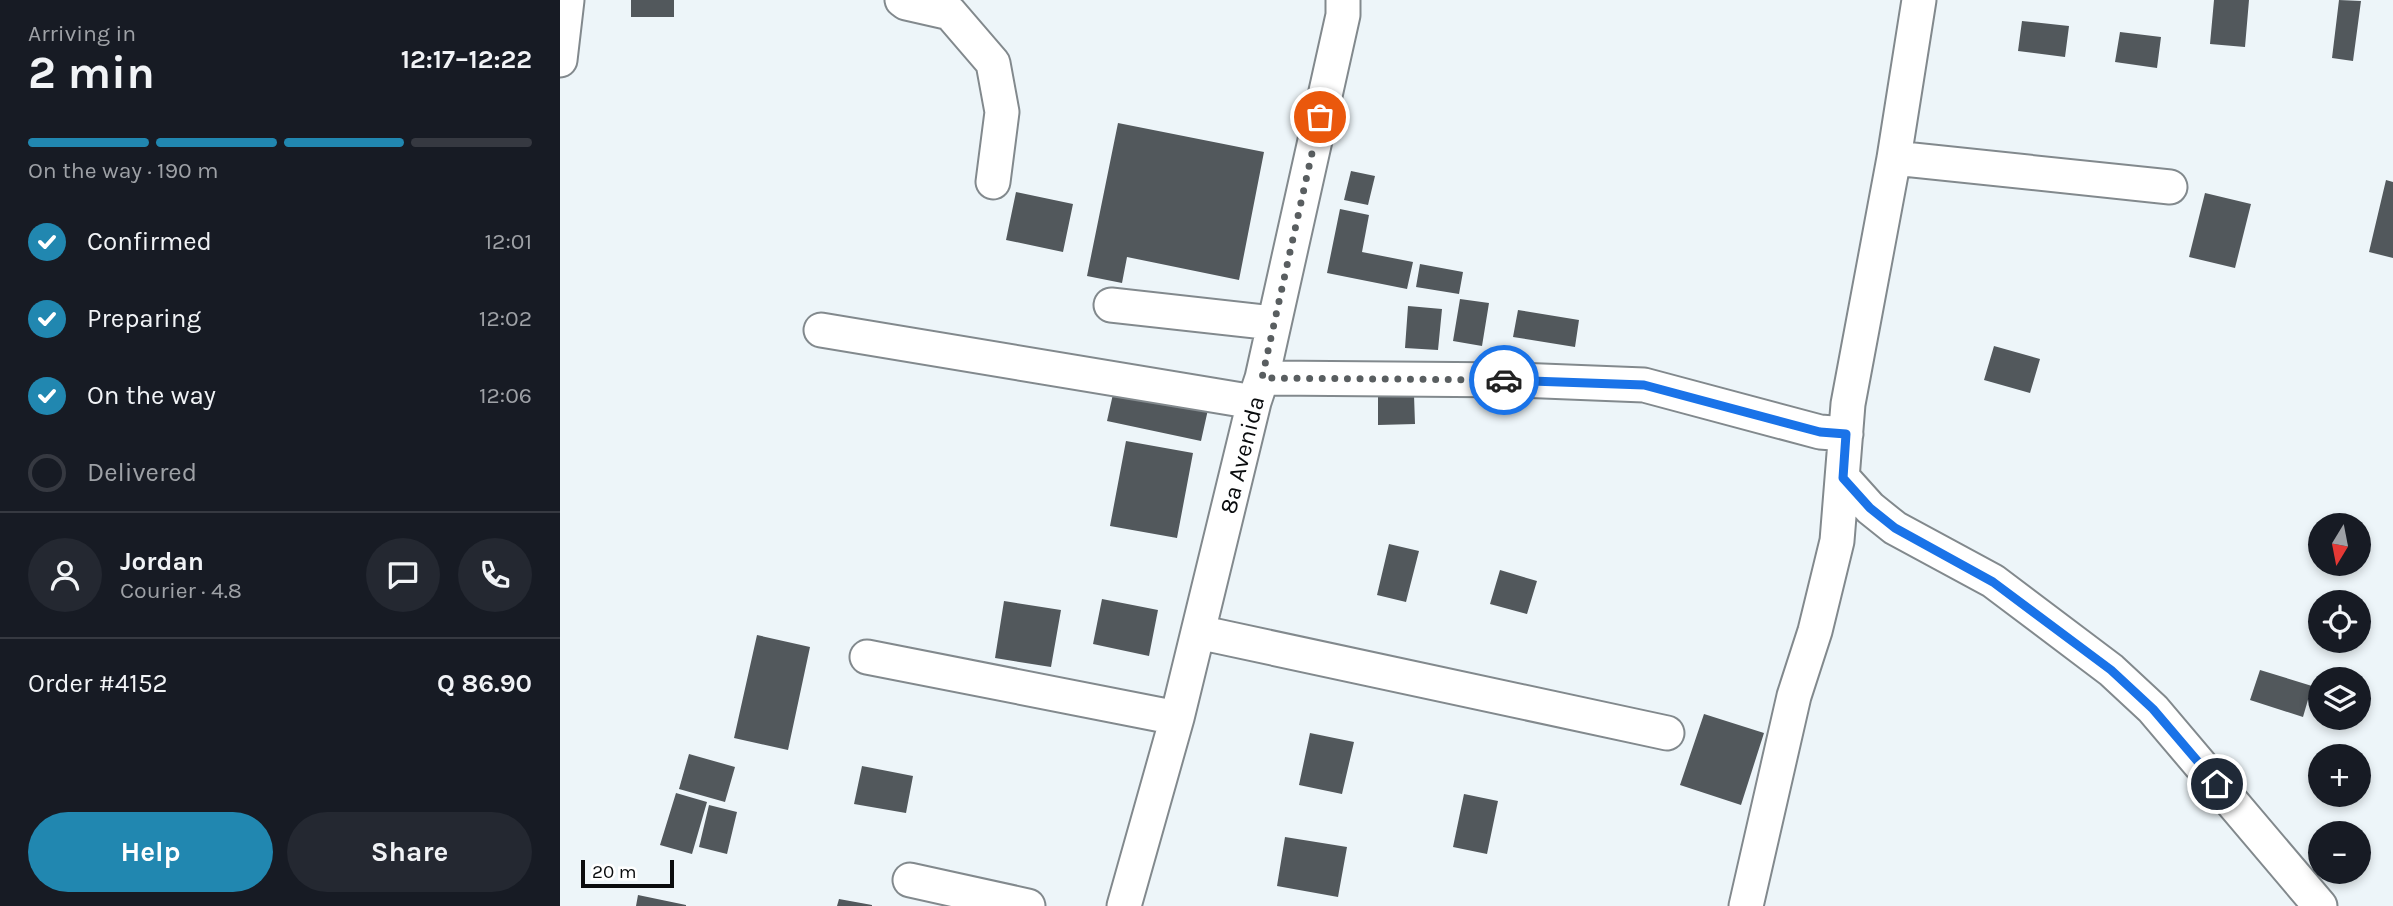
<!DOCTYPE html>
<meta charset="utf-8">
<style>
body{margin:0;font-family:Karla,sans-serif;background:#242831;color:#f1f3f6;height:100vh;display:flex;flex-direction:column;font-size:26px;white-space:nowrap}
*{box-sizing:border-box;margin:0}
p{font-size:23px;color:#9ea1a6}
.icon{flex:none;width:38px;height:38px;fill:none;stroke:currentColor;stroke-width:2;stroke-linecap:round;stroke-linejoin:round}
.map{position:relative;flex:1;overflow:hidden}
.drawer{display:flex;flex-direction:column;background:#171b24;width:560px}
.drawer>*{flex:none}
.needle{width:46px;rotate:190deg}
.buttons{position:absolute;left:1748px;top:513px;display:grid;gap:14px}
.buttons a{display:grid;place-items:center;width:63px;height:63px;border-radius:50%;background:#171b24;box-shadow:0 4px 10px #0003;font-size:35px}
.scale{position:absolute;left:21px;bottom:18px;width:93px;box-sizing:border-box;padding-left:7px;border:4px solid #0a0c0e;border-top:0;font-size:19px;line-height:24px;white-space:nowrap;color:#0a0c0e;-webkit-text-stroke:5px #fff;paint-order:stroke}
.pin{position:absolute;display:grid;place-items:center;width:60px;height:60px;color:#fff;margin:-30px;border:4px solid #fff;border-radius:50%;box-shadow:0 2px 7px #0007}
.courier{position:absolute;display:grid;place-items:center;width:70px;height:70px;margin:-35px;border:5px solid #1a73e8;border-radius:50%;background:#fff;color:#222;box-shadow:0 2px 9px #0007}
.summary em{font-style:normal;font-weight:700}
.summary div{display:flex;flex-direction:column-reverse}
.summary{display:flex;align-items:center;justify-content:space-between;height:119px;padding:0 28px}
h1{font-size:46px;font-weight:700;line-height:52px}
.bar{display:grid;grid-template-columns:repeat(4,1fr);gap:10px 7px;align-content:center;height:84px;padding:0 28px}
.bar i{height:9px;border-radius:5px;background:#363941}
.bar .active{background:#2187b0}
.bar p{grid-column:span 4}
.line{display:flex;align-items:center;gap:18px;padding:0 28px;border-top:2px solid #363941}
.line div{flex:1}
.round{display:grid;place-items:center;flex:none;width:74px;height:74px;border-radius:37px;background:#242831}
ol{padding:0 28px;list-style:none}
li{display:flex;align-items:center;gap:21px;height:77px}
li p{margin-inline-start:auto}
li .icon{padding:7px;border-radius:50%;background:#2187b0;color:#fff;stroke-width:4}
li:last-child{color:#9ea1a6}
li i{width:38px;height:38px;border:4px solid #363941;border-radius:50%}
.action{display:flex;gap:14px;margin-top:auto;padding:14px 28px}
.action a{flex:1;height:80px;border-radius:42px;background:#2187b0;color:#fff;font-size:28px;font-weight:700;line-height:80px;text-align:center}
.action a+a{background:#242831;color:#f1f3f6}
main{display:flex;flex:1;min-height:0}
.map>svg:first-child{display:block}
.building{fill:#52585c}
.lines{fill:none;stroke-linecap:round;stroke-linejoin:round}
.minor-casing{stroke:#82898d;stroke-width:37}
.minor{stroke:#fff;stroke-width:33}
.done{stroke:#595e60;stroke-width:7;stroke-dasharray:0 12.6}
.route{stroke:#1a73e8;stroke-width:9}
.labels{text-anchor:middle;stroke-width:7;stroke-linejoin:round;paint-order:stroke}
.street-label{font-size:24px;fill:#0a0c0e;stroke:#fff}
</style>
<main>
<section class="drawer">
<div class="summary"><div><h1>2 min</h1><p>Arriving in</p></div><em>12:17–12:22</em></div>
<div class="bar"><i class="active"></i><i class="active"></i><i class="active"></i><i></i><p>On the way · 190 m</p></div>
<ol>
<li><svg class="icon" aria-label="check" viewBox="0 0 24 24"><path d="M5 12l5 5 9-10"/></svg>Confirmed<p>12:01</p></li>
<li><svg class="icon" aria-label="check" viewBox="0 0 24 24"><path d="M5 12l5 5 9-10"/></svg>Preparing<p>12:02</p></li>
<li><svg class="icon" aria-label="check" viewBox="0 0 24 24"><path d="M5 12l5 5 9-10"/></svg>On the way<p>12:06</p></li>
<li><i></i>Delivered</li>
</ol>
<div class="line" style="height:126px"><a class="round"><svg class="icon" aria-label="person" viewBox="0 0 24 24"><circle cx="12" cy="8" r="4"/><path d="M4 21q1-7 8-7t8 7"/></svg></a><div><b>Jordan</b><p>Courier · 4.8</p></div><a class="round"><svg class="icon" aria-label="chat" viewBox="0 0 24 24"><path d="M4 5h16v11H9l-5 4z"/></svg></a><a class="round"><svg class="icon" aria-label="phone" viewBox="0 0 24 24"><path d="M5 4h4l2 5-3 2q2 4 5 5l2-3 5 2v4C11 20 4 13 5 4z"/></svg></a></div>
<div class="line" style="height:91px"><div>Order #4152</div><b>Q 86.90</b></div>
<div class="action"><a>Help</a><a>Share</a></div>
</section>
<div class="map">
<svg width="1833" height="906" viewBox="0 0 1833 906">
<rect width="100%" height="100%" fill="#edf5f9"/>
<!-- building -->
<path class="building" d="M 71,0 L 114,0 L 114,17 L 71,17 Z
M 1654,0 L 1689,0 L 1685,47 L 1650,44 Z
M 1779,0 L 1801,1 L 1793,61 L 1772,58 Z
M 1462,21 L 1509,26 L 1505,57 L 1458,51 Z
M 1560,32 L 1601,37 L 1597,68 L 1555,62 Z
M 558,123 L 704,152 L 679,280 L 567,257 L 562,283 L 527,276 Z
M 791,171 L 815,176 L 808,205 L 784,200 Z
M 1826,180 L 1833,182 L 1833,258 L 1809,252 Z
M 456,192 L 513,204 L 503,252 L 446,240 Z
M 1645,193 L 1691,204 L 1675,268 L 1629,257 Z
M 780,209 L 809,215 L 802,252 L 853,262 L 847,289 L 767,273 Z
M 860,264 L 903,272 L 899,294 L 856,287 Z
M 900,299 L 929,303 L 922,346 L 893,341 Z
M 848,306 L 882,309 L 878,350 L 845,348 Z
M 958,310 L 1019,320 L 1015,347 L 953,337 Z
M 1434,346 L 1480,359 L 1470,393 L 1424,380 Z
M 555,385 L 649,405 L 641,441 L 547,421 Z
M 818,395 L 854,395 L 855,424 L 818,425 Z
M 566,441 L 633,453 L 617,538 L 550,526 Z
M 829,544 L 859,551 L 846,602 L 817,595 Z
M 940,570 L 977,581 L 967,614 L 930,604 Z
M 542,599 L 598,610 L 589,656 L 533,644 Z
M 444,601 L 501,610 L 491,667 L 435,658 Z
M 197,635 L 250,647 L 228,750 L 174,738 Z
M 1700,670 L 1752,686 L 1743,717 L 1690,700 Z
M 1144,714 L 1204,733 L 1181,805 L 1120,785 Z
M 750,733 L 794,742 L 782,794 L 739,785 Z
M 129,754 L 175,767 L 165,802 L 119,789 Z
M 302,766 L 353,776 L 346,813 L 294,804 Z
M 116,793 L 147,802 L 132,854 L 100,845 Z
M 904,794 L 938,801 L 927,854 L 893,847 Z
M 149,805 L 177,812 L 167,854 L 139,847 Z
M 725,837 L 787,847 L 778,897 L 717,886 Z
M 78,895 L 126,905 L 126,906 L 76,906 Z
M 279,899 L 312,905 L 312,906 L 277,906 Z"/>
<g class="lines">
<!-- minor casing -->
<g class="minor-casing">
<path id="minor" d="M 342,0 L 346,3 L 390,13 L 433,63 L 442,112 L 433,182
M 0,60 L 7,0
M 1334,158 L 1610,187
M 551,305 L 714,323
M 261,330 L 694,402
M 702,378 L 956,380 L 1084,385 L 1260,432 L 1286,434
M 1283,478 L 1310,508 L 1335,528 L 1433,581 L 1551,670 L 1593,709 L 1760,906
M 638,632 L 1107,733
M 307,657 L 617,718
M 350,880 L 468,906
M 564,906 L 617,718 L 694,402 L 702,378 L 783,15 L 783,0
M 1186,906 L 1234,696 L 1255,631 L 1277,541 L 1288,404 L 1334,158 L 1359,0"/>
</g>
<!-- minor -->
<use href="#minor" class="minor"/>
</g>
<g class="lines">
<!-- done -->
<path class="done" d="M 760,117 L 702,378 L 944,380"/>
<!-- route -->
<path class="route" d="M 944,380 L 1084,385 L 1260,432 L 1286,434 L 1283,478 L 1310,508 L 1335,528 L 1433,582 L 1551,670 L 1593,709 L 1657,784"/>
</g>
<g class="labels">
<!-- street labels -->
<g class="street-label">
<text transform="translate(682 455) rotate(-76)" y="8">8a Avenida</text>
</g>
</g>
</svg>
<div class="buttons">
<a><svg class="needle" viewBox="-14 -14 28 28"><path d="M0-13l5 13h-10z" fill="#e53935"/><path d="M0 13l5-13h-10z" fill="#9ea1a6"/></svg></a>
<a><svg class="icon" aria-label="locate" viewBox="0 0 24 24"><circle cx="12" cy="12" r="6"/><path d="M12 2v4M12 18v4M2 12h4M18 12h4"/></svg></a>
<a><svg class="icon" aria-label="layers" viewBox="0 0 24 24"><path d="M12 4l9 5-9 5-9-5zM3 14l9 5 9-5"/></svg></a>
<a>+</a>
<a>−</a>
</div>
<div class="scale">20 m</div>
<div class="pin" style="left:760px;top:117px;background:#ea580c"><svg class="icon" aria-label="bag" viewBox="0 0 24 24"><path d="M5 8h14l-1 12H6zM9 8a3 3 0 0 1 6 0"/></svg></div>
<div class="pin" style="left:1657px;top:784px;background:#1f2937"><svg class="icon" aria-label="home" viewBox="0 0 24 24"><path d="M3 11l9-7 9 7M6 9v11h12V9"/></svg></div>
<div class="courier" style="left:944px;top:380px"><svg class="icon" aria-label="car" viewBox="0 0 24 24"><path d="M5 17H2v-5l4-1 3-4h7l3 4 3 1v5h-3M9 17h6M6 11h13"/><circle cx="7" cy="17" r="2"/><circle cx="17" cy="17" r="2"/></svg></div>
</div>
</main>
